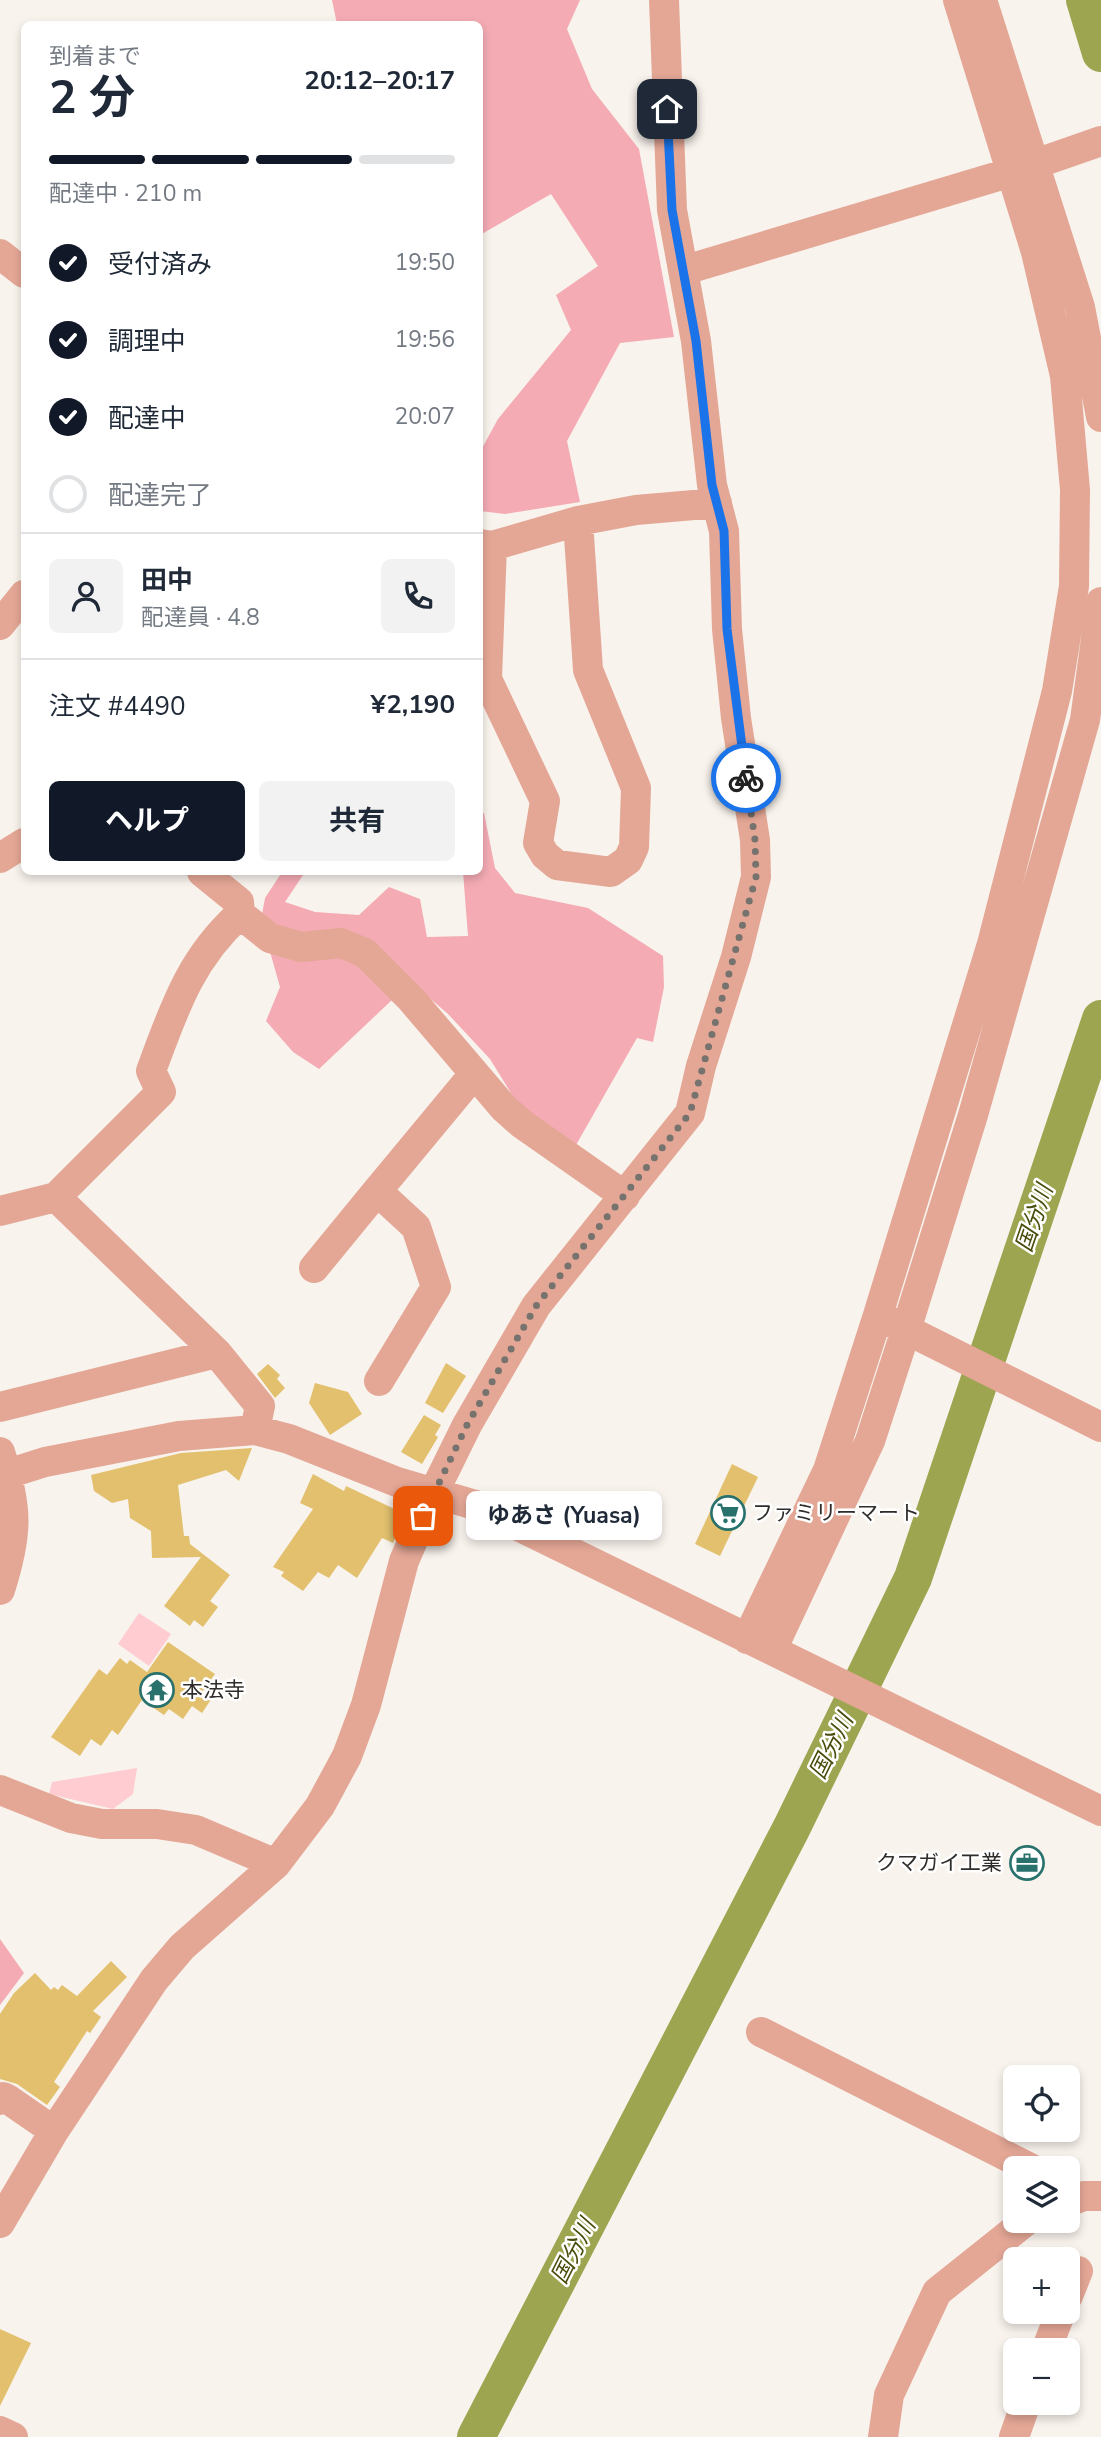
<!DOCTYPE html>
<html lang="ja">
<meta charset="utf-8">
<style>
body{margin:0;font-family:"Nunito Sans","Noto Sans JP",sans-serif;background:#f2f2f3;color:#1f2937;height:100vh;display:flex;flex-direction:column;font-size:26px;white-space:nowrap}
*{box-sizing:border-box;margin:0}
p{font-size:23px;color:#747a83}
.icon{flex:none;width:38px;height:38px;fill:none;stroke:currentColor;stroke-width:2;stroke-linecap:round;stroke-linejoin:round}
.map{position:relative;flex:1;overflow:hidden}
.side{position:absolute;left:21px;top:21px;width:462px;height:854px;display:flex;flex-direction:column;background:#fff;border-radius:10px;box-shadow:0 4px 10px #0003}
.side>*{flex:none}
.controls{position:absolute;left:1003px;top:2065px;display:grid;gap:14px}
.controls a{display:grid;place-items:center;width:77px;height:77px;border-radius:10px;background:#fff;box-shadow:0 4px 10px #0003;font-size:35px}
.pin{position:absolute;display:grid;place-items:center;width:60px;height:60px;color:#fff;margin:-30px;border-radius:14px;box-shadow:0 4px 10px #0006}
.courier{position:absolute;display:grid;place-items:center;width:70px;height:70px;margin:-35px;border:5px solid #1a73e8;border-radius:50%;background:#fff;color:#222;box-shadow:0 2px 9px #0007}
.bubble{position:absolute;height:49px;border-radius:10px;background:#fff;box-shadow:0 4px 10px #0003;font-size:23px;font-weight:700;line-height:49px;text-align:center}
.head em{font-style:normal;font-weight:700}
.head div{display:flex;flex-direction:column-reverse}
.head{display:flex;align-items:center;justify-content:space-between;height:119px;padding:0 28px}
h1{font-size:46px;font-weight:700;line-height:52px}
.bar{display:grid;grid-template-columns:repeat(4,1fr);gap:10px 7px;align-content:center;height:84px;padding:0 28px}
.bar i{height:9px;border-radius:5px;background:#e0e1e3}
.bar .active{background:#111827}
.bar p{grid-column:span 4}
.line{display:flex;align-items:center;gap:18px;padding:0 28px;border-top:2px solid #e0e1e3}
.line div{flex:1}
.round{display:grid;place-items:center;flex:none;width:74px;height:74px;border-radius:10px;background:#f2f2f3}
ol{padding:0 28px;list-style:none}
li{display:flex;align-items:center;gap:21px;height:77px}
li p{margin-inline-start:auto}
li .icon{padding:7px;border-radius:50%;background:#111827;color:#fff;stroke-width:4}
li:last-child{color:#747a83}
li i{width:38px;height:38px;border:4px solid #e0e1e3;border-radius:50%}
.cta{display:flex;gap:14px;margin-top:auto;padding:14px 28px}
.cta a{flex:1;height:80px;border-radius:10px;background:#111827;color:#fff;font-size:28px;font-weight:700;line-height:80px;text-align:center}
.cta a+a{background:#f2f2f3;color:#1f2937}
.map>svg:first-child{display:block}
.green{fill:#feccd1}
.forest{fill:#f4abb4}
.lines{fill:none;stroke-linecap:round;stroke-linejoin:round}
.river{stroke:#9ea550;stroke-width:38}
.building{fill:#e2c06e}
.minor{stroke:#e4a796;stroke-width:30}
.done{stroke:#76726e;stroke-width:7;stroke-dasharray:0 12.6}
.route{stroke:#1a73e8;stroke-width:9}
.labels{text-anchor:middle;stroke-width:5;stroke-linejoin:round;paint-order:stroke}
.poi-label{font-size:21px;fill:#2f2c2a;stroke:#fff;text-anchor:start}
.water-label{font-size:23px;font-style:italic;fill:#494c0b;stroke:#fff}
</style>
<div class="map">
<svg width="1101" height="2437" viewBox="0 0 1101 2437">
<rect width="100%" height="100%" fill="#f9f3ed"/>
<!-- green -->
<path class="green" d="M 139,1613 L 171,1634 L 149,1666 L 118,1644 Z
M 137,1768 L 133,1794 L 113,1809 L 49,1794 L 52,1782 Z"/>
<!-- forest -->
<path class="forest" d="M 332,0 L 580,0 L 567,29 L 592,89 L 639,149 L 674,337 L 620,343 L 567,441 L 580,502 L 505,514 L 480,511 L 480,452 L 498,419 L 571,330 L 556,295 L 598,266 L 551,194 L 480,235 L 480,24 L 337,24 Z
M 480,812 L 484,813 L 495,868 L 515,893 L 588,908 L 663,956 L 664,987 L 653,1042 L 637,1038 L 576,1145 L 522,1111 L 490,1059 L 448,1014 L 411,982 L 319,1069 L 293,1052 L 266,1021 L 280,987 L 261,920 L 265,898 L 282,872 L 305,872 L 285,902 L 315,912 L 359,915 L 389,887 L 420,899 L 427,937 L 468,936 L 463,872 L 480,872 Z
M 0,1939 L 24,1973 L 0,2005 Z"/>
<g class="lines">
<!-- river -->
<path class="river" d="M 1085,0 L 1101,53
M 476,2437 L 792,1827 L 913,1578 L 1101,1019"/>
</g>
<!-- building -->
<path class="building" d="M 446,1363 L 466,1376 L 443,1413 L 425,1403 Z
M 268,1364 L 280,1375 L 277,1379 L 285,1388 L 275,1398 L 257,1374 Z
M 315,1383 L 348,1392 L 362,1414 L 330,1435 L 309,1403 Z
M 424,1415 L 441,1425 L 435,1435 L 438,1437 L 422,1464 L 401,1452 Z
M 252,1448 L 239,1481 L 226,1470 L 178,1485 L 184,1536 L 189,1536 L 190,1544 L 230,1575 L 210,1601 L 218,1607 L 203,1627 L 194,1620 L 190,1626 L 164,1606 L 201,1557 L 152,1558 L 151,1531 L 130,1518 L 128,1499 L 112,1503 L 94,1491 L 91,1475 L 181,1453 Z
M 732,1464 L 758,1477 L 720,1556 L 695,1544 Z
M 313,1474 L 344,1491 L 346,1486 L 405,1514 L 393,1543 L 382,1538 L 357,1578 L 338,1565 L 329,1578 L 318,1572 L 303,1591 L 281,1576 L 284,1572 L 273,1567 L 313,1509 L 300,1503 Z
M 168,1642 L 215,1674 L 202,1692 L 212,1698 L 202,1713 L 192,1706 L 183,1719 L 169,1709 L 164,1715 L 142,1700 L 118,1735 L 112,1730 L 101,1746 L 91,1739 L 80,1756 L 51,1737 L 99,1669 L 107,1675 L 120,1658 L 127,1664 L 130,1660 L 147,1672 Z
M 111,1961 L 127,1977 L 93,2011 L 101,2017 L 90,2033 L 87,2031 L 54,2082 L 60,2087 L 47,2105 L 17,2084 L 0,2079 L 0,2014 L 14,1993 L 35,1973 L 51,1990 L 54,1987 L 58,1990 L 62,1985 L 77,1996 Z
M 0,2329 L 31,2343 L 0,2406 Z"/>
<g class="lines">
<!-- minor -->
<path class="minor" d="M 982,0 L 1080,307 L 1101,417
M 0,254 L 24,273
M 685,270 L 1012,172 L 1101,141
M 480,544 L 492,546 L 578,521 L 636,510 L 717,503
M 492,546 L 487,679 L 545,801 L 538,843 L 545,855 L 557,865 L 611,872 L 628,860 L 634,847 L 636,788 L 588,670 L 578,521
M 0,625 L 24,595
M 0,858 L 24,843
M 240,914 L 270,938 L 301,947 L 341,943 L 365,953 L 411,999 L 504,1108 L 522,1124 L 625,1196
M 377,1191 L 474,1074
M 56,1197 L 217,1353 L 260,1406 L 255,1430
M 0,1211 L 56,1197 L 161,1092 L 151,1071 C 174,1009 190,959 240,914 L 239,902 L 202,872
M 314,1268 L 377,1191 L 416,1227 L 436,1287 L 379,1381
M 889,1321 L 1101,1427
M 0,1407 L 217,1353
M 0,1452 C 18,1509 18,1533 0,1590
M 7,1474 L 45,1462 L 179,1436 L 255,1430 L 289,1439 L 397,1482 L 475,1505 L 1101,1811
M 747,1639 L 828,1470 L 878,1315 L 992,944 L 1057,691 L 1074,586 L 1075,490 L 1065,376 L 1036,252 L 958,0
M 772,1650 L 870,1441 L 906,1330 L 973,1115 L 1085,720 L 1101,602
M 0,1790 L 71,1818 L 102,1824 L 157,1824 L 196,1830 L 276,1864
M 761,2032 L 1030,2168
M 0,2100 L 3,2097 L 9,2100 L 54,2131
M 1068,2202 L 1084,2196 L 1101,2196
M 0,2223 L 54,2131 L 154,1980 L 182,1947 L 276,1864 L 320,1806 L 347,1756 L 366,1705 L 404,1561 L 433,1494 L 467,1425 L 536,1306 L 690,1113 L 701,1066 L 736,957 L 756,877 L 755,840 L 736,718 L 727,629 L 724,531 L 712,485 L 696,341 L 672,210 L 664,0
M 1068,2296 L 1078,2271
M 1046,2350 L 1061,2312
M 0,2431 L 13,2437
M 883,2437 L 889,2395 L 937,2292 L 1026,2221
M 1014,2437 L 1026,2403"/>
</g>
<g class="lines">
<!-- done -->
<path class="done" d="M 423,1516 L 467,1425 L 536,1306 L 690,1113 L 756,877 L 755,840 L 746,778"/>
<!-- route -->
<path class="route" d="M 667,109 L 672,210 L 696,341 L 712,485 L 724,531 L 727,629 L 746,778"/>
</g>
<!-- icons -->
<defs>
<g id="supermarket-ring" transform="scale(1.75)"><circle r="9.5" fill="#fff" stroke="#28716c" stroke-width="1.5"/><path d="M-6-5.5h2.5l.6 2H6L4.5 2H-2.5L-4.4-4H-6ZM-1.5 3.2a1.3 1.3 0 1 0 .1 0ZM3 3.2a1.3 1.3 0 1 0 .1 0Z" fill="#28716c"/></g>
<g id="temple-ring" transform="scale(1.75)"><circle r="9.5" fill="#fff" stroke="#28716c" stroke-width="1.5"/><path d="M0-6L5-2H3V0L6.5 2.5H4V6H1.5V3h-3V6H-4V2.5H-6.5L-3 0V-2H-5Z" fill="#28716c"/></g>
<g id="office-ring" transform="scale(1.75)"><circle r="9.5" fill="#fff" stroke="#28716c" stroke-width="1.5"/><path d="M-6-3h4V-5.5h4V-3h4V5H-6ZM-1-4.5V-3h2v-1.5ZM-6 0V1H6V0Z" fill="#28716c"/></g>
</defs>
<g fill-rule="evenodd">
<use href="#supermarket-ring" x="728" y="1513"/>
<use href="#temple-ring" x="157" y="1690"/>
<use href="#office-ring" x="1027" y="1863"/>
</g>
<g class="labels">
<!-- poi labels -->
<g class="poi-label">
<text x="752" y="1520">ファミリーマート</text>
<text x="182" y="1697">本法寺</text>
<text x="1002" y="1870" text-anchor="end">クマガイ工業</text>
</g>
<!-- water labels -->
<g class="water-label">
<text transform="translate(1034 1218) rotate(-71)" y="8">国分川</text>
<text transform="translate(831 1746) rotate(-64)" y="8">国分川</text>
<text transform="translate(573 2251) rotate(-63)" y="8">国分川</text>
</g>
</g>
</svg>
<div class="controls">
<a><svg class="icon" aria-label="locate" viewBox="0 0 24 24"><circle cx="12" cy="12" r="6"/><path d="M12 2v4M12 18v4M2 12h4M18 12h4"/></svg></a>
<a><svg class="icon" aria-label="layers" viewBox="0 0 24 24"><path d="M12 4l9 5-9 5-9-5zM3 14l9 5 9-5"/></svg></a>
<a>+</a>
<a>−</a>
</div>
<div class="pin" style="left:423px;top:1516px;background:#ea580c"><svg class="icon" aria-label="bag" viewBox="0 0 24 24"><path d="M5 8h14l-1 12H6zM9 8a3 3 0 0 1 6 0"/></svg></div>
<div class="pin" style="left:667px;top:109px;background:#1f2937"><svg class="icon" aria-label="home" viewBox="0 0 24 24"><path d="M3 11l9-7 9 7M6 9v11h12V9"/></svg></div>
<div class="courier" style="left:746px;top:778px"><svg class="icon" aria-label="bike" viewBox="0 0 24 24"><circle cx="6" cy="16" r="4"/><circle cx="18" cy="16" r="4"/><path d="M6 16l4-8h5l3 8M10 8l3 8H6M13 5h3"/></svg></div>
<div class="bubble" style="left:466px;top:1491px;width:196px">ゆあさ (Yuasa)</div>
<section class="side">
<div class="head"><div><h1>2 分</h1><p>到着まで</p></div><em>20:12–20:17</em></div>
<div class="bar"><i class="active"></i><i class="active"></i><i class="active"></i><i></i><p>配達中 · 210 m</p></div>
<ol>
<li><svg class="icon" aria-label="check" viewBox="0 0 24 24"><path d="M5 12l5 5 9-10"/></svg>受付済み<p>19:50</p></li>
<li><svg class="icon" aria-label="check" viewBox="0 0 24 24"><path d="M5 12l5 5 9-10"/></svg>調理中<p>19:56</p></li>
<li><svg class="icon" aria-label="check" viewBox="0 0 24 24"><path d="M5 12l5 5 9-10"/></svg>配達中<p>20:07</p></li>
<li><i></i>配達完了</li>
</ol>
<div class="line" style="height:126px"><a class="round"><svg class="icon" aria-label="person" viewBox="0 0 24 24"><circle cx="12" cy="8" r="4"/><path d="M4 21q1-7 8-7t8 7"/></svg></a><div><b>田中</b><p>配達員 · 4.8</p></div><a class="round"><svg class="icon" aria-label="phone" viewBox="0 0 24 24"><path d="M5 4h4l2 5-3 2q2 4 5 5l2-3 5 2v4C11 20 4 13 5 4z"/></svg></a></div>
<div class="line" style="height:91px"><div>注文 #4490</div><b>¥2,190</b></div>
<div class="cta"><a>ヘルプ</a><a>共有</a></div>
</section>
</div>
